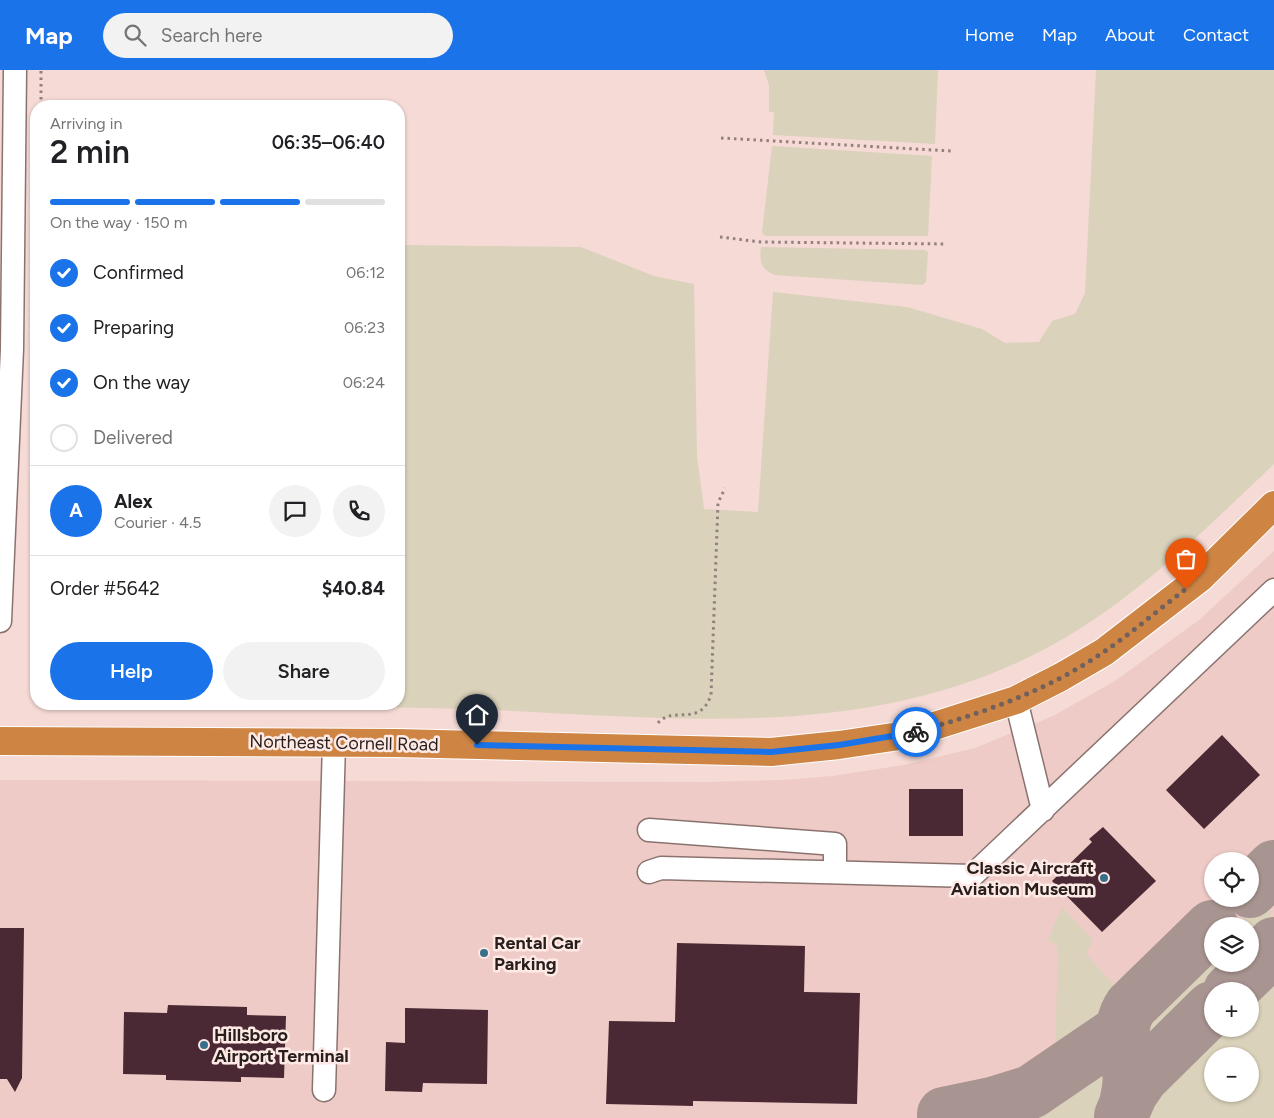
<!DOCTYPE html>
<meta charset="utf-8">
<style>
body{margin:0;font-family:Figtree,sans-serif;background:#f2f2f2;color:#202124;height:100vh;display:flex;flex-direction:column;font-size:19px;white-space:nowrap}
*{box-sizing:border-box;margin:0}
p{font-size:16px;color:#757577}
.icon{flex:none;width:28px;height:28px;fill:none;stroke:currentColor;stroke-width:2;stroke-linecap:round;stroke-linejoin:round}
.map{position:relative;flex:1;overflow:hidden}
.side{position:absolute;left:30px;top:30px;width:375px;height:610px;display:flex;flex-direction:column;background:#fff;border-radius:20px;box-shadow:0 1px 4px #0004}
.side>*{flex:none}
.fabs{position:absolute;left:1204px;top:782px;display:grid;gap:10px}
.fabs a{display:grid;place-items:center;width:55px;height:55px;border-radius:50%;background:#fff;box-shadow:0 1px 4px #0004;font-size:25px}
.pin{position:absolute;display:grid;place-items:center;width:42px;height:42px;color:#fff;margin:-51px -21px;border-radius:50% 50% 50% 0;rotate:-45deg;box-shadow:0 0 5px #0007}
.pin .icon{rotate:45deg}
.courier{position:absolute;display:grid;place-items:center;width:50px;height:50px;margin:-25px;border:4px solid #1a73e8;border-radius:50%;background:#fff;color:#222;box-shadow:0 1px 6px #0007}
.summary em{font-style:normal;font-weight:600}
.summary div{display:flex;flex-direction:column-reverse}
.summary{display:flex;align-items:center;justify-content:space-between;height:85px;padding:0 20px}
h1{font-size:32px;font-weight:600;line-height:38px}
.bar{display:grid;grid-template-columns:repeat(4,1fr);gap:8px 5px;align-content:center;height:60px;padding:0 20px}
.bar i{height:6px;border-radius:4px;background:#e0e0e0}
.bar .on{background:#1a73e8}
.bar p{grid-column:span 4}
.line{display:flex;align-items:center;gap:12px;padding:0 20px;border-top:1px solid #e0e0e0}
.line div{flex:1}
.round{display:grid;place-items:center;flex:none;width:52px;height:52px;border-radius:26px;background:#f2f2f2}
ol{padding:0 20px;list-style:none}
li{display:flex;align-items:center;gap:15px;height:55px}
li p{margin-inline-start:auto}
li .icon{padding:5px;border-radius:50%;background:#1a73e8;color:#fff;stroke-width:4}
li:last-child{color:#757577}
li i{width:28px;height:28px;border:2px solid #e0e0e0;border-radius:50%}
.primary-button{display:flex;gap:10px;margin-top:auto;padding:10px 20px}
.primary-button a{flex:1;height:58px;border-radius:30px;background:#1a73e8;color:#fff;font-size:20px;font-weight:600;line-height:58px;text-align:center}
.primary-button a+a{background:#f2f2f2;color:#202124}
header{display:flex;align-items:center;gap:30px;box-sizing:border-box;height:70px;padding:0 25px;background:#1a73e8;color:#fff}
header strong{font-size:24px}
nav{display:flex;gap:28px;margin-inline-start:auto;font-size:18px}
.search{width:350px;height:45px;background:#f2f2f2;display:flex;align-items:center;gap:12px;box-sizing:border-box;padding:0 18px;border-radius:28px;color:#757577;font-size:19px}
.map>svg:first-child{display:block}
.built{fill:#eecbc6;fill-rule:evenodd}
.green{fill:#dad2ba;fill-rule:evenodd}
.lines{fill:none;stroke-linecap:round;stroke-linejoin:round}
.taxiway{stroke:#a89490;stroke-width:54}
.building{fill:#4a2834}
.minor-casing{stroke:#8a736f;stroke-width:25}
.highway-casing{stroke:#fff;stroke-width:30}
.path{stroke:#92807d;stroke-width:3;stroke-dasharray:2.5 4;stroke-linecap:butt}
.minor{stroke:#fff;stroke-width:22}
.highway{stroke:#ce8544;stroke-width:28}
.done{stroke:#70605e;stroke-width:5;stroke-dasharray:0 9}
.route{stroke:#1a73e8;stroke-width:6}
.poi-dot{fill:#386f8a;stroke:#fee9e5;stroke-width:2}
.labels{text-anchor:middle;stroke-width:5;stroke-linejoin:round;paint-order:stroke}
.street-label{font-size:18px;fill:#281f1d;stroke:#fee9e5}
.poi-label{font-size:18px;font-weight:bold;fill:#281f1d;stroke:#fee9e5;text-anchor:start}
</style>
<header>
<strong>Map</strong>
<div class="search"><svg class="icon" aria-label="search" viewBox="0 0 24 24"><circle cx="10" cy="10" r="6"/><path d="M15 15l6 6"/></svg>Search here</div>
<nav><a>Home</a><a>Map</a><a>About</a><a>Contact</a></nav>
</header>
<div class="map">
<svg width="1274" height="1048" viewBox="0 0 1274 1048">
<rect width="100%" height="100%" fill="#f5dad6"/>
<!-- built -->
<path class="built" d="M 1274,481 L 1274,1048 L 0,1048 L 0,710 L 708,712 L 783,710 L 832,706 L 904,695 L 975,678 L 1053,646 L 1115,611 L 1199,550 ZM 1212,791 L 1250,791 L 1250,829 L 1212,829 ZM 1212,856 L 1250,856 L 1250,894 L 1212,894 ZM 1212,921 L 1250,921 L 1250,959 L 1212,959 ZM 1212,986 L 1250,986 L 1250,1024 L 1212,1024 Z"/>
<!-- green -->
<path class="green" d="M 764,0 L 938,0 L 935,74 L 773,65 L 774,42 L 769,42 L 769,15 Z
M 1096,0 L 1274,0 L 1274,394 C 1198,466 1121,544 1025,589 C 848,673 658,646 469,639 C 343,635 215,636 89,636 L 67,634 L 399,634 L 399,175 L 581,177 L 654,206 L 694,214 L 697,386 L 704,439 L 758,442 L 773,222 L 907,237 L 982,259 L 1005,273 L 1039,272 L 1052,251 L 1075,244 L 1085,223 Z
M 772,76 L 932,86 L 928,166 L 765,166 L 762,162 Z
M 761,177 L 925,180 L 928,182 L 926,212 L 922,215 L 775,205 C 761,199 759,192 761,177 Z
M 1270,825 C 1274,848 1266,869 1250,885 L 1250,856 L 1238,856 Z
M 1062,837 L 1093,870 L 1086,884 L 1116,917 L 1116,928 L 1106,951 L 1054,990 L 1051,989 L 1055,983 L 1058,880 L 1057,876 L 1048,870 Z
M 1212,881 L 1212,894 L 1241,894 L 1145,989 L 1141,967 L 1148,946 Z
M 1274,896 L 1274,1048 L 1135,1048 L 1151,1014 L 1212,954 L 1212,959 L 1250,959 L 1250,921 L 1248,921 ZM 1212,986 L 1250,986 L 1250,1024 L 1212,1024 Z
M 1108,991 C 1116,1016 1114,1024 1104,1048 L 1001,1048 C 1040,1040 1071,1015 1102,992 Z"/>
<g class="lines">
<!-- taxiway -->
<path class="taxiway" d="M 1250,821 L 1274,797
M 1230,921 L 1257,895 L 1274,874
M 1126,1034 C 1128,1023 1131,1013 1129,1002 C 1125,978 1116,958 1131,936 L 1212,857
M 1121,1046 L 1131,1023 L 1142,1007 L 1212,938
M 944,1048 L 944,1044 L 992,1034 L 1031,1022 L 1122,960"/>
</g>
<!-- building -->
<path class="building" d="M 1222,665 L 1260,705 L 1204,759 L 1166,720 Z
M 909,719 L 963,719 L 963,766 L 909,766 Z
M 1103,757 L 1156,811 L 1102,862 L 1052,811 L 1092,772 L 1089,769 Z
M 0,858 L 24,858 L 22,1008 L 15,1022 L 7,1009 L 0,1009 Z
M 677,873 L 805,876 L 804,922 L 860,923 L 857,1034 L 693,1031 L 693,1036 L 606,1034 L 609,951 L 675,952 Z
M 168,935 L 247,937 L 247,945 L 286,946 L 284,1008 L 241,1007 L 241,1012 L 166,1010 L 166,1005 L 123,1004 L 124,942 L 167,943 Z
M 405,938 L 488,940 L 487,1014 L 423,1013 L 422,1022 L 385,1021 L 386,972 L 405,973 Z"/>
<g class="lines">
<!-- minor casing -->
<g class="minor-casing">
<path id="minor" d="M 0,551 L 12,279 L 15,0
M 1016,630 L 1043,740
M 649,760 L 835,774 L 835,801
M 649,802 L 661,798 L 972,806 L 1274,520
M 324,1020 L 334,673"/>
</g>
<!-- highway casing -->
<g class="highway-casing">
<path id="highway" d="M 0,671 L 397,673 L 771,682 L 839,675 L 906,665 L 1016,630 L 1061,607 L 1104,582 L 1200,508 L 1274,435"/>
</g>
<!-- path -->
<path class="path" d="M 41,36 L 41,0
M 721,68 L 951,81
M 720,167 L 761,172 L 946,174
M 36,463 L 36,621
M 658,653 C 673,635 700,658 711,625 L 718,433 L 725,418"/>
<!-- minor -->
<use href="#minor" class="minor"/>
<!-- highway -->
<use href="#highway" class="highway"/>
</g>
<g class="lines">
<!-- done -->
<path class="done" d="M 916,662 C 982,643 1048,621 1105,581 C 1133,562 1159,539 1186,519"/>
<!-- route -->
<path class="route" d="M 477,675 L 771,682 L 839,675 L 916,662"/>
</g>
<!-- markers -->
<g class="poi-dot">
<circle cx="1104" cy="808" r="5"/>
<circle cx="484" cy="883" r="5"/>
<circle cx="204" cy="975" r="5"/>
</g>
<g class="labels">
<!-- street labels -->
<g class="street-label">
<text transform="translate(344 673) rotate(1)" y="6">Northeast Cornell Road</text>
</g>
<!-- poi labels -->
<g class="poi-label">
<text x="1094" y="804" text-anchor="end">Classic Aircraft<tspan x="1094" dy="21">Aviation Museum</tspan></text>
<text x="494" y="879">Rental Car<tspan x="494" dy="21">Parking</tspan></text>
<text x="214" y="971">Hillsboro<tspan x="214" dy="21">Airport Terminal</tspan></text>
</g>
</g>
</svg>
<div class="fabs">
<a><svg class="icon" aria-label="locate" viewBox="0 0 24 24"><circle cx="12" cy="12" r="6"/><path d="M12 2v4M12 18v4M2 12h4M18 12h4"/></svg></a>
<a><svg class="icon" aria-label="layers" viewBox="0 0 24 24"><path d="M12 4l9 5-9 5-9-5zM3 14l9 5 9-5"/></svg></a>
<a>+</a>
<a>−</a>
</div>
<div class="pin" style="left:1186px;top:519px;background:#ea580c"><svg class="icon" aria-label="bag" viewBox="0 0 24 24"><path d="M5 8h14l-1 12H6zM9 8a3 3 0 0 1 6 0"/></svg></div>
<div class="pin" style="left:477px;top:675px;background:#1f2937"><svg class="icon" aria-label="home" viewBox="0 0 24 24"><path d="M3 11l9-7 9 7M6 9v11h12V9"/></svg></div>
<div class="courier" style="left:916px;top:662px"><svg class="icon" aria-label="bike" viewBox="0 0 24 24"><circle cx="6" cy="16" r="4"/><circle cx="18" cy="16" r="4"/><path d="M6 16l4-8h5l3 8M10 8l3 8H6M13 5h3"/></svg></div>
<section class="side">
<div class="summary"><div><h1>2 min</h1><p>Arriving in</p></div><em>06:35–06:40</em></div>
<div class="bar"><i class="on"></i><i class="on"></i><i class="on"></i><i></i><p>On the way · 150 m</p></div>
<ol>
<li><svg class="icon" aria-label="check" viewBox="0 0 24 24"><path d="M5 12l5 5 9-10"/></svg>Confirmed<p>06:12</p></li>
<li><svg class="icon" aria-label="check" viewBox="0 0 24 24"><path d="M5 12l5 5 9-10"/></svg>Preparing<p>06:23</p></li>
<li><svg class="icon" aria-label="check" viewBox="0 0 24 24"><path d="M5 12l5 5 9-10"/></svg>On the way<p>06:24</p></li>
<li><i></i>Delivered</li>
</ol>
<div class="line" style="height:90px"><b class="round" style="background:#1a73e8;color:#fff">A</b><div><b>Alex</b><p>Courier · 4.5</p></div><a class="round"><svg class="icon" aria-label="chat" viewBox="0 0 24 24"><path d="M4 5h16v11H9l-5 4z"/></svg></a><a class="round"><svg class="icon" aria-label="phone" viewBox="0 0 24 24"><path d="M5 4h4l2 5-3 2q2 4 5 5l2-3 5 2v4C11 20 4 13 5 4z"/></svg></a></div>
<div class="line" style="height:65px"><div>Order #5642</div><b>$40.84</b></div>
<div class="primary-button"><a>Help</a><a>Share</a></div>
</section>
</div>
